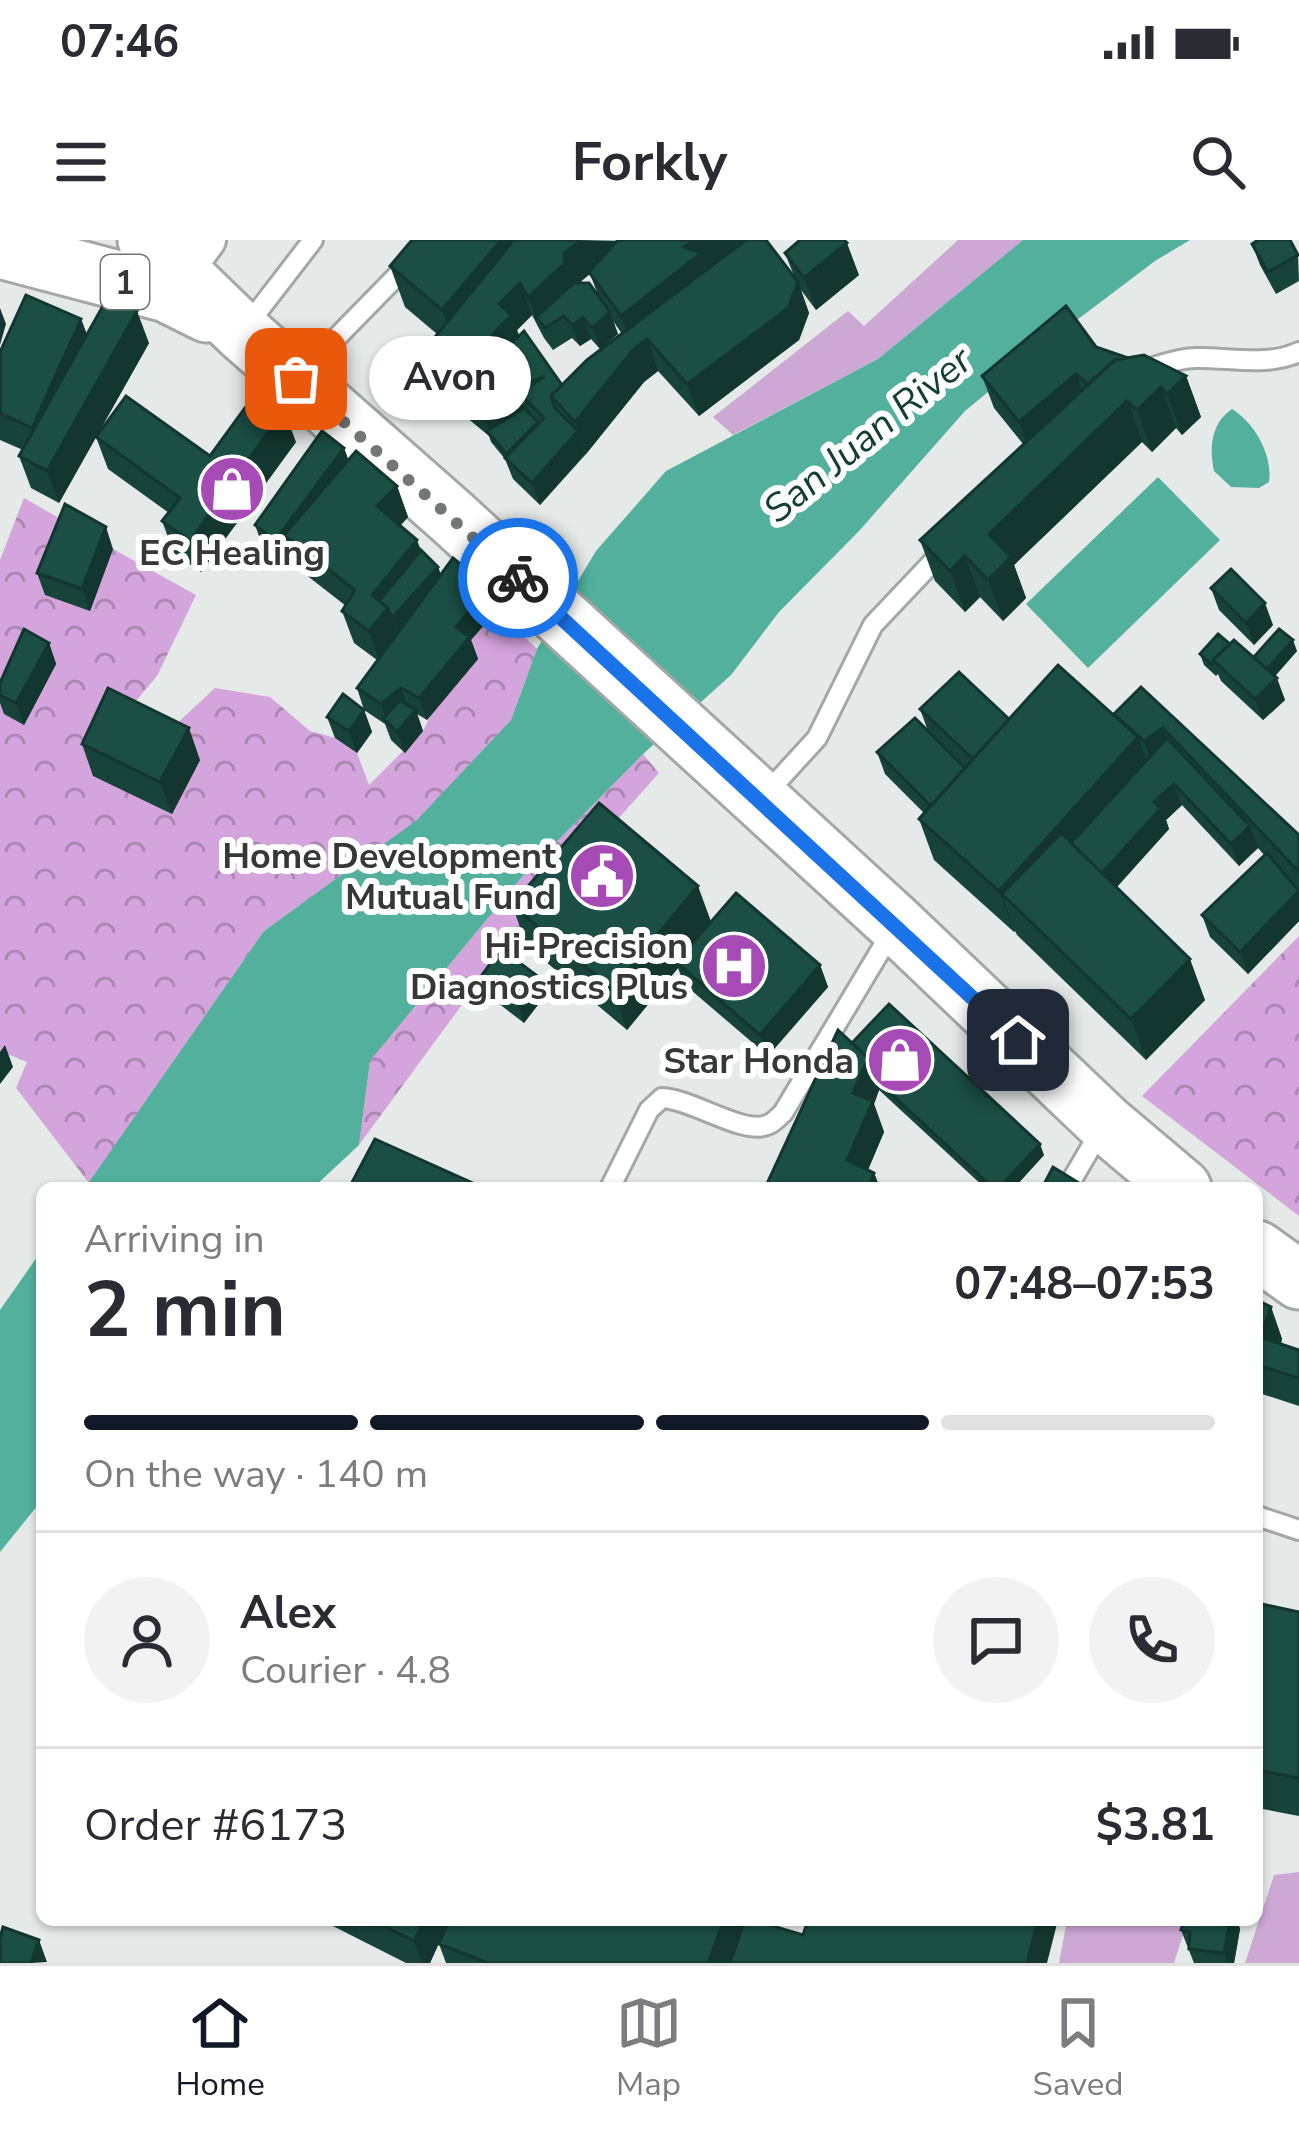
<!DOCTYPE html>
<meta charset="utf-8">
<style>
body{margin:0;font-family:"Nunito Sans",sans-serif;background:#f2f2f3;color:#2b2b33;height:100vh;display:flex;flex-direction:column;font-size:45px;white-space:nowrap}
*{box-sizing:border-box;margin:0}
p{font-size:39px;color:#7c7c81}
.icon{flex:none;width:66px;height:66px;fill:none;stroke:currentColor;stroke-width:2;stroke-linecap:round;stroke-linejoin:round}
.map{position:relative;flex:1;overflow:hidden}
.side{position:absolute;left:36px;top:942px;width:1227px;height:744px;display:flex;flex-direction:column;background:#fff;border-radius:18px;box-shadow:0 3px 9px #0004}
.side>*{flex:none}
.pin{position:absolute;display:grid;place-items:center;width:102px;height:102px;color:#fff;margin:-51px;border-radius:24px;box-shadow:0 6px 18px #0006}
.courier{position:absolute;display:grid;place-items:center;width:120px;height:120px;margin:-60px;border:9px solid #1a73e8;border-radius:50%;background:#fff;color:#222;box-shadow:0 3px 15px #0007}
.bubble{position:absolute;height:84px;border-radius:42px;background:#fff;box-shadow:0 3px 9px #0004;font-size:39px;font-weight:700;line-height:84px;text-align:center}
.head em{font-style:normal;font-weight:700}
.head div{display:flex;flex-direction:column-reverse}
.head{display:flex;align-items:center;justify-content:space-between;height:204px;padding:0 48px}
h1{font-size:78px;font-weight:700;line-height:90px}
.bar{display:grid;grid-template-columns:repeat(4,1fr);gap:18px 12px;align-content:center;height:144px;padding:0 48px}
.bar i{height:15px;border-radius:9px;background:#e1e1e2}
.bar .current{background:#111827}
.bar p{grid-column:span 4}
.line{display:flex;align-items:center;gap:30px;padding:0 48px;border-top:3px solid #e1e1e2}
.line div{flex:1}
.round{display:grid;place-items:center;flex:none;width:126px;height:126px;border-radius:63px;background:#f2f2f3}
.status{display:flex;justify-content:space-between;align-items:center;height:84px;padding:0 60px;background:#fff;direction:ltr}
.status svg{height:33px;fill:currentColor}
header{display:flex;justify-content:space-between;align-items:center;height:156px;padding:0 48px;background:#fff;font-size:54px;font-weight:700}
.tabs{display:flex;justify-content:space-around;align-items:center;height:168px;border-top:3px solid #e1e1e2;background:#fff;font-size:33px;color:#7c7c81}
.tabs a{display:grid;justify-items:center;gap:6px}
.tabs .current{color:#111827}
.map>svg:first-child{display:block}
.grass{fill:#cea8d5}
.forest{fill:url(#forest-crowns)}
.water{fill:#52b09d}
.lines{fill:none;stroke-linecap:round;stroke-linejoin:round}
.service-casing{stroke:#a4a7a6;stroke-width:24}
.minor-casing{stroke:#a4a7a6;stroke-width:42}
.trunk-casing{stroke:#a4a7a6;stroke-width:63}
.service{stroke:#fff;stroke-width:18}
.minor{stroke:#fff;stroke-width:36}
.trunk{stroke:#fff;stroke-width:57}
.wall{fill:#17433a;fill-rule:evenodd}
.shaded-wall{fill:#133730}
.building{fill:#1b4e44;stroke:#133730;stroke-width:3}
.done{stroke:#737675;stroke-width:12;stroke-dasharray:0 21.6}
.route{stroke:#1a73e8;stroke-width:15}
.labels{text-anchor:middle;stroke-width:12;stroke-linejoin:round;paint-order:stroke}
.shield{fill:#fff;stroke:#727473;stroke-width:3}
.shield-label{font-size:33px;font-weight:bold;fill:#363837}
.poi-label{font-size:36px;font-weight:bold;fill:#363837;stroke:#fff;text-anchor:end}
.water-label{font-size:39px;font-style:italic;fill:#123e35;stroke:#fff}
</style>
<div class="status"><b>07:46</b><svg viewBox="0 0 49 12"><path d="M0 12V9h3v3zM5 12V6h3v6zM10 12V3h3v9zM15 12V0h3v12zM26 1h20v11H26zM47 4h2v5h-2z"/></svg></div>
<header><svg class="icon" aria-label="menu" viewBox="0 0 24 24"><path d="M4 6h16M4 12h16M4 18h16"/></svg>Forkly<svg class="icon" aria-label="search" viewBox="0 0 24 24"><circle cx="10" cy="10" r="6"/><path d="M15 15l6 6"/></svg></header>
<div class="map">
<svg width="1299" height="1723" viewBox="0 0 1299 1723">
<defs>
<pattern id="forest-crowns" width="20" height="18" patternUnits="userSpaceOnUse" patternTransform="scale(3)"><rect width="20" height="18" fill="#d4a4dc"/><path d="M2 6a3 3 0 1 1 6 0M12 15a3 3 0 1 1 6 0" fill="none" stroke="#ad87b3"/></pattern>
</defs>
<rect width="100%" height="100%" fill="#e5e9e8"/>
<!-- grass -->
<path class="grass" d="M 958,0 L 1023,0 L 878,119 L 733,195 L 713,177 L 848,71 L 864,86 Z
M 1299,1632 L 1299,1723 L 1245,1723 L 1274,1635 Z
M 1067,1680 L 1188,1680 L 1174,1723 L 1059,1723 Z"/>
<!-- forest -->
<path class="forest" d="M 24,258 L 73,286 L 90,370 L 113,309 L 196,355 L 157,436 L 120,480 L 94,535 L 171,573 L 200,520 L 159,500 L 215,448 L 270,457 L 310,491 L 335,498 L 357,513 L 369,545 L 423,491 L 464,408 L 497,370 L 537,409 L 511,480 L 418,580 L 264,691 L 89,943 L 16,848 L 27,822 L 0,811 L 0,320 Z
M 643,514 L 659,533 L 508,702 L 359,905 L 370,821 L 521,638 Z
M 1299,696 L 1299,976 L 1142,856 Z"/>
<!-- water -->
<path class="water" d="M 1023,0 L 1190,0 L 1155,21 L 1057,95 L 965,171 L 859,291 L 779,372 L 731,435 L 643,514 L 521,638 L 370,821 L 359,905 L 313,948 L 85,948 L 264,691 L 417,580 L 511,480 L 537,409 L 596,311 L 666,231 L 878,119 Z
M 1232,169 C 1255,183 1273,216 1269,242 L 1259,248 L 1231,247 L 1214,231 C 1209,208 1211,183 1232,169 Z
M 1158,237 L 1220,300 L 1088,428 L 1026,364 Z
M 42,1010 L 42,1260 L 0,1312 L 0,1070 Z"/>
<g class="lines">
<!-- service casing -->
<g class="service-casing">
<path id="service" d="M 246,87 L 313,0
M 1139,131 C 1157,127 1177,118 1195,118 C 1229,117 1267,127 1299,112
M 299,136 L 432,0
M 764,556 L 817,498 L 873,385 L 944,310
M 610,948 L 649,870 L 662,858 C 692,859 743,895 767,885 C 774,883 778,877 783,873 L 894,688
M 1067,948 L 1101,890
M 1257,1276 L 1299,1290"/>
</g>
<!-- minor casing -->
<g class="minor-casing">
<path id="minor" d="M 170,50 L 207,0"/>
</g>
<!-- trunk casing -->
<g class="trunk-casing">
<path id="trunk" d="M 147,0 L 242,92 L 453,278 L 896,684 L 1105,883 L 1182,948
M 0,9 L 167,53 L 207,73
M 1257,1010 L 1299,1040"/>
</g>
<!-- service -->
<use href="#service" class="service"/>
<!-- minor -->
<use href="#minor" class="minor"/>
<!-- trunk -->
<use href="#trunk" class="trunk"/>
</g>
<!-- wall -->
<path class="wall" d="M 1252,4 L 1298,15 L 1299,41 L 1276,54 L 1260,25 Z
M 785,13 L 859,35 L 816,70 L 801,50 L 809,73 L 799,100 L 699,176 L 658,131 L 644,142 L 586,214 L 540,265 L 513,239 L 505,219 L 491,202 L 489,196 L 466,177 L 464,170 L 457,178 L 430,149 L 418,118 L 437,94 L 405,67 L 390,26 L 794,36 ZM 590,34 L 598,55 L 579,43 ZM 532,75 L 544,98 L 553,110 L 572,98 L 580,106 L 591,99 L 600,109 L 618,94 L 613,81 L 622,94 L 562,145 L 519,96 L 517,90 Z
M 81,79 L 87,95 L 149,103 L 59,263 L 31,248 L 19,216 L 23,210 L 0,200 L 0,112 Z
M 1096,107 L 1186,136 L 1201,177 L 1182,195 L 1176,188 L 1152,212 L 1142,202 L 1014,325 L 1026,358 L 1003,381 L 980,357 L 965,372 L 935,341 L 920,300 L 1023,204 L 994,168 L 982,136 Z
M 96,197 L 210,216 L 296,202 L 201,332 L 174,313 L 162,281 L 169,273 L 108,229 Z
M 344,208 L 348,219 L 397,246 L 408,277 L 400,286 L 438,327 L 441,335 L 497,370 L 471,400 L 478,419 L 427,480 L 417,474 L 423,491 L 405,513 L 391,500 L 385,484 L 364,470 L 357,448 L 377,420 L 354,403 L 342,371 L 346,366 L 296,327 L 290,312 L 282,322 L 263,307 L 255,285 Z
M 113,309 L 90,371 L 45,355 L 37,333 Z
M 1211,348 L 1273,385 L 1254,405 L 1219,370 Z
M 49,403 L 56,424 L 24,485 L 4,474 L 0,463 L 0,443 Z
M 1230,404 L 1254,417 L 1297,411 L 1275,436 L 1285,460 L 1263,480 L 1221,441 L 1218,434 L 1216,436 L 1204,425 L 1200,414 Z
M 1141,447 L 1299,595 L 1299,681 L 1248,734 L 1210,697 L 1202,675 L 1264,615 L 1258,608 L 1239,626 L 1182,565 L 1166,580 L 1169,589 L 1116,647 L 1205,760 L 1146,820 L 1017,695 L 1015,691 L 1014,692 L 934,620 L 919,579 L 924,573 L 885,534 L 877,512 L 965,528 L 928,491 L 920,469 L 1009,479 L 1115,476 Z
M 364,470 L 372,492 L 357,513 L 335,498 L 327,477 Z
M 82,504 L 200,520 L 172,574 L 93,536 Z
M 512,665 L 711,682 L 820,725 L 828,747 L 768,816 L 684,744 L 678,728 L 627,790 L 527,706 Z
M 482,735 L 544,757 L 524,783 L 489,756 Z
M 852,803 L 1044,915 L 1014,948 L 985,948 L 879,850 L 874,864 L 884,892 L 868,930 L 874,933 L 880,948 L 765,948 Z
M 1257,1060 L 1271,1067 L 1282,1099 L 1281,1104 L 1299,1110 L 1299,1166 L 1262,1154 L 1257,1172 Z
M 1257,1363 L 1299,1372 L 1299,1576 L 1257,1568 Z
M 321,1680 L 744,1680 L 744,1682 L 803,1695 L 1047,1723 L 446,1723 L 439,1704 L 445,1690 L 430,1723 L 406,1723 Z
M 1184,1680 L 1237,1680 L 1240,1689 L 1234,1723 L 1194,1723 L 1181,1690 Z"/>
<!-- shaded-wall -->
<path class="shaded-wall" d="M 501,0 L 550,0 L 457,111 L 442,70 Z
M 580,0 L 625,1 L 576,46 L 536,77 L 540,89 L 528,57 L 564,14 Z
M 694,0 L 750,0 L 632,108 L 621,76 L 684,7 Z
M 847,3 L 859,35 L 816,70 L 804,38 Z
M 798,42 L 809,73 L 799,100 L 699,176 L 687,144 Z
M 520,43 L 532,75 L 517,90 L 523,106 L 458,156 L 464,170 L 457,178 L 445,146 L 499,64 Z
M 0,68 L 6,84 L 0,105 Z
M 137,71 L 149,103 L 59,263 L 47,231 Z
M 610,72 L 618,94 L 600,109 L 592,88 Z
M 583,78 L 591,99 L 580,106 L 572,85 Z
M 81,79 L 93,111 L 43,219 L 32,188 Z
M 647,99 L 658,131 L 644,142 L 586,214 L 575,182 L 633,110 Z
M 1118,129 L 1142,202 L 1014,325 L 1026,358 L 1003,381 L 988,340 L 989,294 Z
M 1076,134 L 1088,166 L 1030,213 L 1019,182 Z
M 1186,136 L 1201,177 L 1182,195 L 1167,154 Z
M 521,146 L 526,161 L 519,153 L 525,171 L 492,199 L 484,177 Z
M 1161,147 L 1176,188 L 1152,212 L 1137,170 Z
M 284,170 L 296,202 L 201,332 L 190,301 Z
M 578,191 L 585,213 L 540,265 L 532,243 Z
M 344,208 L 352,230 L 284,295 L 290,312 L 282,322 L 275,301 Z
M 397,246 L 408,277 L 389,298 L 377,266 Z
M 106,287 L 113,309 L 90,371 L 82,349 Z
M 417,300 L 429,332 L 391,377 L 400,400 L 380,423 L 369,391 L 372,355 Z
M 965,316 L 980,357 L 965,372 L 950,331 Z
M 438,327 L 446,349 L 400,400 L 392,378 Z
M 489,348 L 497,370 L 471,400 L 478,419 L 427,480 L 419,458 L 456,387 Z
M 1265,363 L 1273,385 L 1254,405 L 1246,383 Z
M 1293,400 L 1297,411 L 1269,443 L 1265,432 Z
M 49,403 L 56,424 L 24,485 L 16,463 Z
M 1277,438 L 1285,460 L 1263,480 L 1255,459 Z
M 401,448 L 409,469 L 387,482 L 381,464 Z
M 364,470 L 372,492 L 357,513 L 349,491 Z
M 416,470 L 423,491 L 405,513 L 397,492 Z
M 189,488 L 200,520 L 172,574 L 160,542 Z
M 1163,488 L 1174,520 L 1156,533 L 1144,501 Z
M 1138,497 L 1153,538 L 1077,622 L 1002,654 L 1014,692 L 999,651 Z
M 1174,544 L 1182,565 L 1166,580 L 1169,589 L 1109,656 L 1101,634 L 1154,562 Z
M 1250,586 L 1258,608 L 1239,626 L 1231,604 Z
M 698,646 L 713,687 L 676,722 L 678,728 L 627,790 L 612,749 Z
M 1299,651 L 1299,681 L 1248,734 L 1240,712 Z
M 1190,719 L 1205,760 L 1146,820 L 1131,779 Z
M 820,725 L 828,747 L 768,816 L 760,795 Z
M 536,735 L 544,757 L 524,783 L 516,761 Z
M 5,805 L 13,827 L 0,844 L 0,812 Z
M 868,818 L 879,850 L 874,864 L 884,892 L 860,948 L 847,920 L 853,853 Z
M 1040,904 L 1044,915 L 1014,948 L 999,948 Z
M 874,933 L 880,948 L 868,948 Z
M 1271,1067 L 1282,1099 L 1271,1128 L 1260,1097 Z
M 1257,1142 L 1262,1154 L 1257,1172 Z
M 1257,1178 L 1261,1188 L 1257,1204 Z
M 424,1680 L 449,1680 L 430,1723 L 422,1723 L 414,1701 Z
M 724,1680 L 744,1680 L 746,1687 L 732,1723 L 708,1723 Z
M 1038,1680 L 1058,1680 L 1047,1723 L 1027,1723 Z
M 1230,1680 L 1237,1680 L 1240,1689 L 1234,1723 L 1228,1723 L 1224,1713 Z
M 39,1700 L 47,1722 L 31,1723 Z"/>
<!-- building -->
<path class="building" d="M 412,0 L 501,0 L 442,70 L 390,26 Z
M 514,0 L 580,0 L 564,14 L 564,24 L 528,57 L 520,43 L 499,64 L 511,75 L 445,146 L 418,118 Z
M 618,0 L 694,0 L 684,7 L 701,13 L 621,76 L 589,32 Z
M 746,0 L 766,0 L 798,42 L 788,68 L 687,144 L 647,99 L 633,110 L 575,182 L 551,156 L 587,120 Z
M 800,0 L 844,0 L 847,3 L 804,38 L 785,13 Z
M 1258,0 L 1290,0 L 1298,15 L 1268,32 L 1252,4 Z
M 574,43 L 589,43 L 610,72 L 592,88 L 583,78 L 572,85 L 564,76 L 545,88 L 536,77 Z
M 26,55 L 81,79 L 32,188 L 0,173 L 0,112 Z
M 109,55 L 137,71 L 47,231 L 19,216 Z
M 1066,66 L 1096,107 L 1128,118 L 1115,120 L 1088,144 L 1076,134 L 1019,182 L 982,136 Z
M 524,91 L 562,145 L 551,156 L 554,167 L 578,191 L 532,243 L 505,218 L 544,178 L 519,153 L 545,136 L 521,146 L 484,177 L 458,156 Z
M 1144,115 L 1186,136 L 1167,154 L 1161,147 L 1137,170 L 1127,161 L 989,294 L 1011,317 L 988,340 L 965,316 L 950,331 L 920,300 L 1115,120 Z
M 258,150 L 284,170 L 190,301 L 162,281 L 180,258 L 96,197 L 126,156 L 210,216 Z
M 524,168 L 538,182 L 506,214 L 487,191 Z
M 322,191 L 344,208 L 275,301 L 255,285 Z
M 356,211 L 397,246 L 377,266 L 417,300 L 372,355 L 388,368 L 369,391 L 342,371 L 355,350 L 284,295 Z
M 65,264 L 106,287 L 82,349 L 37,333 Z
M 421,310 L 438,327 L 392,378 L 388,368 L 379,361 Z
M 453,318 L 489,348 L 456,387 L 470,397 L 419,458 L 401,448 L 381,464 L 357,448 Z
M 1231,329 L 1265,363 L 1246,383 L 1211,348 Z
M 24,389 L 49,403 L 16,463 L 0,455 L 0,443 Z
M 1279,389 L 1293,400 L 1267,429 L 1254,417 Z
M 1218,394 L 1230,404 L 1213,420 L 1214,423 L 1212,425 L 1200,414 Z
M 1234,400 L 1277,438 L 1255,459 L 1213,420 Z
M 1058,425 L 1138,497 L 999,651 L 919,579 Z
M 959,432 L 1009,479 L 973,519 L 920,469 Z
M 1141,447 L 1299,595 L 1299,632 L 1163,488 L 1144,501 L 1114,474 Z
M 108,448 L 189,488 L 160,542 L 82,504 Z
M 343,454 L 364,470 L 349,491 L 327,477 Z
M 400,461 L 416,470 L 397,492 L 383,478 Z
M 915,478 L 965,528 L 931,566 L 877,512 Z
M 1167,498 L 1250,586 L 1231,604 L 1174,544 L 1154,562 L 1161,568 L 1102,633 L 1071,603 Z
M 599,563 L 698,646 L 612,749 L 512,665 Z
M 1061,593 L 1190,719 L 1131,779 L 1002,654 Z
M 1267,613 L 1299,651 L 1240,712 L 1202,675 Z
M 736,653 L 820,725 L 760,795 L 676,722 Z
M 501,709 L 536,735 L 516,761 L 482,735 Z
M 889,764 L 1040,904 L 999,948 L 993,948 L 875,839 L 868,818 L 852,803 Z
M 838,790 L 868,818 L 853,853 L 873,861 L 847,920 L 874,933 L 868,948 L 765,948 Z
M 375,899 L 484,948 L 349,948 Z
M 1053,927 L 1087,948 L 1042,948 Z
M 1257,1060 L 1271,1067 L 1260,1097 L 1299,1110 L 1299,1138 L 1257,1125 Z
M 1257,1363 L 1299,1372 L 1299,1538 L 1257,1530 Z
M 372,1680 L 424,1680 L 414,1701 Z
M 449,1680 L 724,1680 L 708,1723 L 488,1723 L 439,1704 Z
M 745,1680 L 753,1680 L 803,1695 L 808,1680 L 1038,1680 L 1027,1723 L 730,1723 Z
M 1184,1680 L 1230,1680 L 1224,1713 L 1189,1709 L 1190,1692 L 1181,1690 Z
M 3,1687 L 39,1700 L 31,1723 L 0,1723 L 0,1698 Z"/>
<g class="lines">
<!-- done -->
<path class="done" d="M 296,139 L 518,338"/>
<!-- route -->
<path class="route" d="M 518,338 L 1018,800"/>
</g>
<!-- icons -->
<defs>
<g id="shop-disc" transform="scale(3.45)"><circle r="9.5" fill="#a64bb6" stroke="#fff"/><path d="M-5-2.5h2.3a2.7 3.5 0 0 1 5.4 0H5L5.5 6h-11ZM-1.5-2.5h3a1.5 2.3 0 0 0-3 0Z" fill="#fff"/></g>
<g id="civic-disc" transform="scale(3.45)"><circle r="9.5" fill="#a64bb6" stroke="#fff"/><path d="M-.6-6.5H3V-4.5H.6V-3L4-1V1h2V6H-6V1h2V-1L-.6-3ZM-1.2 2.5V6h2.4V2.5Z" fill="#fff"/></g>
<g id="hospital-disc" transform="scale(3.45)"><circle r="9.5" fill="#a64bb6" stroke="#fff"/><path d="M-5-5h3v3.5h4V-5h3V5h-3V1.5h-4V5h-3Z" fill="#fff"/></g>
</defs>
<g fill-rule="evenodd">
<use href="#shop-disc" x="232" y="249"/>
<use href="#civic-disc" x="602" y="636"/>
<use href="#hospital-disc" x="734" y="726"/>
<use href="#shop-disc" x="900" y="820"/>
</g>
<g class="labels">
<!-- shield labels -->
<rect class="shield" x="101" y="15" width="48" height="54" rx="9"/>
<g class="shield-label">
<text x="125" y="54">1</text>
</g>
<!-- poi labels -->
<g class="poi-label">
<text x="232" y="325" text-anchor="middle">EC Healing</text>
<text x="556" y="628">Home Development<tspan x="556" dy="41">Mutual Fund</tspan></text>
<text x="688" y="718">Hi-Precision<tspan x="688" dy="41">Diagnostics Plus</tspan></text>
<text x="854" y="833">Star Honda</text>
</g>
<!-- water labels -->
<g class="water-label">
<text transform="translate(867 194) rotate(-39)" y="14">San Juan River</text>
</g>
</g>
</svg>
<div class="pin" style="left:296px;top:139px;background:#ea580c"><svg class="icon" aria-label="bag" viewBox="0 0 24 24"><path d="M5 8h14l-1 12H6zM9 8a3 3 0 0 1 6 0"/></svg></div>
<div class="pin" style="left:1018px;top:800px;background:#1f2937"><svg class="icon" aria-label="home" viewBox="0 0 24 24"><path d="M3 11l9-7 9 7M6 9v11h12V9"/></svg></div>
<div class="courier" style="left:518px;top:338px"><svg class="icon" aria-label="bike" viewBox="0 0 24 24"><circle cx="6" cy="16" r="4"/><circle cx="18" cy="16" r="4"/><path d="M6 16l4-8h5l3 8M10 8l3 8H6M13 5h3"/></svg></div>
<div class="bubble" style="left:369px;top:96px;width:162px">Avon</div>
<section class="side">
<div class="head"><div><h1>2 min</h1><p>Arriving in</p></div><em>07:48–07:53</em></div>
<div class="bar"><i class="current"></i><i class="current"></i><i class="current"></i><i></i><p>On the way · 140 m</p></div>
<div class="line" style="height:216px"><a class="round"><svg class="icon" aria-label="person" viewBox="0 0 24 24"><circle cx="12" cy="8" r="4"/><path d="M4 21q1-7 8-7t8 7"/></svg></a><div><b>Alex</b><p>Courier · 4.8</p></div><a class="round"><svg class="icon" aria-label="chat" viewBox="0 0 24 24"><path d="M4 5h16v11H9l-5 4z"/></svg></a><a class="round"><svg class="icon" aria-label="phone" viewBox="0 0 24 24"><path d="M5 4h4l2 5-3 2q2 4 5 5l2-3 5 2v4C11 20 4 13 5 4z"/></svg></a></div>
<div class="line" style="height:156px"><div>Order #6173</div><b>$3.81</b></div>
</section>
</div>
<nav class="tabs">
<a class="current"><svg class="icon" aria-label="home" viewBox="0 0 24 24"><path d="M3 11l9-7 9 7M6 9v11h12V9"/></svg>Home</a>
<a><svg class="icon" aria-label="map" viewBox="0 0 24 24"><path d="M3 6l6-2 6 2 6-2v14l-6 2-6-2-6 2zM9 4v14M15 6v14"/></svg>Map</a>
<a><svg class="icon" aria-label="saved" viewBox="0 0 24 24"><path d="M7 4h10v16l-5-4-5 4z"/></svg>Saved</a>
</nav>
